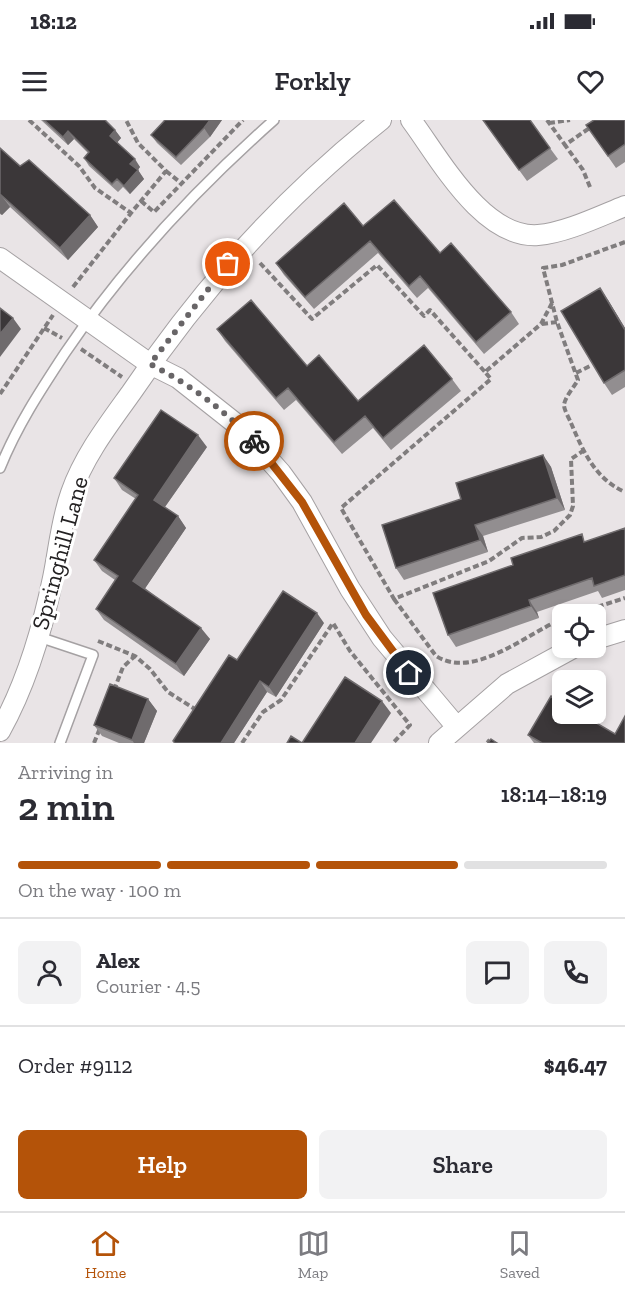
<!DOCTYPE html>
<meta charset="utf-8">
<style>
body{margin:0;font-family:"Zilla Slab",serif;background:#f2f2f3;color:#2b2b33;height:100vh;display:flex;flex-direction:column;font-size:22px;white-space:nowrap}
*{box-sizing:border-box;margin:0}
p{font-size:20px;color:#7c7c81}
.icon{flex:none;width:33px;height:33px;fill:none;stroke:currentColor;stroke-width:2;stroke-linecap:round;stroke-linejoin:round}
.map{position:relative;height:623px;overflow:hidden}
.sheet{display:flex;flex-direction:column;background:#fff;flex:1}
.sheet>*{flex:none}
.buttons{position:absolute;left:552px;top:484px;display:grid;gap:12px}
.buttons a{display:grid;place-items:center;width:54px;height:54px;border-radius:9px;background:#fff;box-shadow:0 3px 9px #0003;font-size:30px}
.pin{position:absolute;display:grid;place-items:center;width:51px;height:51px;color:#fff;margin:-26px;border:3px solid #fff;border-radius:50%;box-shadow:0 2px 6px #0007}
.courier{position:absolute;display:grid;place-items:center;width:60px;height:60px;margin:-30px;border:4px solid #b45309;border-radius:50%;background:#fff;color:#222;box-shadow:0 2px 8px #0007}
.summary em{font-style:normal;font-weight:600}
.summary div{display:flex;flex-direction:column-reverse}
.summary{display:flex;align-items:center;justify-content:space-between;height:102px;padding:0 18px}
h1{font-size:39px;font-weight:600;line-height:45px}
.bar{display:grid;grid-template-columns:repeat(4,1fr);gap:9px 6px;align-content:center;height:72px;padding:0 18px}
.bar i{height:8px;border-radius:4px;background:#e1e1e2}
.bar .selected{background:#b45309}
.bar p{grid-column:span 4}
.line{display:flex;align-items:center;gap:15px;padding:0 18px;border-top:2px solid #e1e1e2}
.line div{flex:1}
.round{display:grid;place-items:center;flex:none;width:63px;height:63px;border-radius:9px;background:#f2f2f3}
.cta{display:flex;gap:12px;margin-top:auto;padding:12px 18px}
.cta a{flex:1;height:69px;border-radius:9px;background:#b45309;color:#fff;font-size:24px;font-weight:600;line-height:69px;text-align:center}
.cta a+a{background:#f2f2f3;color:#2b2b33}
.status{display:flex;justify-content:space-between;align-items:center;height:42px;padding:0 30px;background:#fff;direction:ltr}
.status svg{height:16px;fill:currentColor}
header{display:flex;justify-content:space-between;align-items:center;height:78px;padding:0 18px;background:#fff;font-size:27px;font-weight:600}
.tabs{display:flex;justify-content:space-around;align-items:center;height:84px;border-top:2px solid #e1e1e2;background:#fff;font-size:16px;color:#7c7c81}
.tabs a{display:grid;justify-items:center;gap:3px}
.tabs .selected{color:#b45309}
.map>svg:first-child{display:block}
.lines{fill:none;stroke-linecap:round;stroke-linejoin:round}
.lane-casing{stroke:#a5a1a3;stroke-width:12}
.street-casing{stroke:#a5a1a3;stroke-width:22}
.path{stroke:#807d7e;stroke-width:4;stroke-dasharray:6 3;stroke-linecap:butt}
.lane{stroke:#fff;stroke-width:9}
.street{stroke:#fff;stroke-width:20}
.wall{fill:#928e90}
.shaded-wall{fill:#6f6b6d}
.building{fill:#3b3739;stroke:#6f6b6d;stroke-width:1.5}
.done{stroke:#686567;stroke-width:6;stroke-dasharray:0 10.8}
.route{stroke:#b45309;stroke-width:8}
.labels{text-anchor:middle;stroke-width:6;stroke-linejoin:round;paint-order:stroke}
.street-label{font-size:24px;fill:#232122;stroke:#fff}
</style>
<div class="status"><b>18:12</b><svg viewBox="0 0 49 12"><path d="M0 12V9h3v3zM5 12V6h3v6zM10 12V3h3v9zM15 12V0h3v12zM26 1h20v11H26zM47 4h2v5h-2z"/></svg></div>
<header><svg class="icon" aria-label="menu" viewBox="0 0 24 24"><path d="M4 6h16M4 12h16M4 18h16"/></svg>Forkly<svg class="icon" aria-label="heart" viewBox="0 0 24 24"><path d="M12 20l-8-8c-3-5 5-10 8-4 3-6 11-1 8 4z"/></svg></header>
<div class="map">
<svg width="625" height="623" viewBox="0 0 625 623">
<rect width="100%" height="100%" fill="#e9e4e6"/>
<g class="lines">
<!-- lane casing -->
<g class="lane-casing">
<path id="lane" d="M 0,348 C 17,306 40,271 65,233 C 124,146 195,70 274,0
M 39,517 L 93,535 L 60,623"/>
</g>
<!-- street casing -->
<g class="street-casing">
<path id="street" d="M 411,0 C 440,39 483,119 538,115 C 565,113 600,96 625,86
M 0,138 L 150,244 L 178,258 L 240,307 L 281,353 L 302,382 L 350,469 L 382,518 L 456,606
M 596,519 L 625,510
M 0,611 C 27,563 42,511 53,458 C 59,429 61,401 71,373 C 84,336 108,305 131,273 C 201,169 283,78 381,0
M 439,623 L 507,564 L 573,528"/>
</g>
<!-- path -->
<path class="path" d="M 29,0 L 79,46 L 95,68 L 131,93 L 166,51 L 138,23 L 126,0
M 547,0 L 565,25
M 549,3 L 570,0
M 166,51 L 181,63
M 590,67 L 583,50 L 565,25 L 601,0
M 141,81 L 154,92 L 243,0
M 625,122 L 562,145 L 543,148 L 557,202 L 578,260 C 574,267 565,277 564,285 C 564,290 569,298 571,303 C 583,331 595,359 625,372
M 260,143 L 312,199 L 377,145 L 424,196 L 430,190 L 485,252
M 73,167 L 131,93
M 552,183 L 541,204 L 485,252 L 491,259 L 341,388 L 394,479 L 489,441 L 522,418 L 541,417 L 554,411 L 570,395 L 573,386 L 571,339 L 583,331
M 542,204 L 557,202
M 44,208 L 62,218
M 81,229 L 122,257
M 576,253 L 592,245
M 0,274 L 53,195
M 394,479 L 436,536 C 474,560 526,514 562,499
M 572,495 L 625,478
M 98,521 L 135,536 L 150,549 L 168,572 L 198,591
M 114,570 L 123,547 L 135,536
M 487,620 L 491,623
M 94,623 L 100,608
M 242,623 L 263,592 L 281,580 L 333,503 L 350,531 L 410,605 L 393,623"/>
<!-- lane -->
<use href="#lane" class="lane"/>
<!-- street -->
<use href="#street" class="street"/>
</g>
<!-- wall -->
<path class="wall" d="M 41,0 L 105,0 L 115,10 L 121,18 L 117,22 L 140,47 L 138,50 L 144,59 L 130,74 L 123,67 L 118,72 L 89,46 L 84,38 L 88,33 L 74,19 L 68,25 Z
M 222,0 L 210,17 L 181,45 L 157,23 L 151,15 Z
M 483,0 L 531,0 L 530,1 L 558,39 L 527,61 Z
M 625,0 L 625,42 L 616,48 L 586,5 Z
M 0,28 L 20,46 L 90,95 L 98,107 L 68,140 L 10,87 L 2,95 L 0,94 Z
M 363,106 L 440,133 L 511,192 L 519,204 L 484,234 L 428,168 L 417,178 L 378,133 L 314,189 L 284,155 L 276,143 Z
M 608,180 L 625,208 L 625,267 L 612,275 L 604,263 Z
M 217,209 L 307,246 L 358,281 L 452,259 L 461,271 L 391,330 L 373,308 L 342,334 L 296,280 L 284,290 L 225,221 Z
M 207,327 L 165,387 L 178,396 L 186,408 L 145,468 L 210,519 L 184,556 L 104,500 L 96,489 L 115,460 L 102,451 L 94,440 L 136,379 L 122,370 L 114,358 Z
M 543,335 L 551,347 L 565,390 L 483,416 L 488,432 L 404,460 L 396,448 L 461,379 Z
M 625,408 L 625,470 L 602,478 L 598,471 L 537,492 L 539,498 L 456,527 L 448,515 L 587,421 Z
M 324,503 L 276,577 L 267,572 L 234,623 L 174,623 L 173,621 L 237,540 Z
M 148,579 L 157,591 L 144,623 L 119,623 L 102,616 L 94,605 Z
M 615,614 L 625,623 L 534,623 L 528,615 Z"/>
<!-- shaded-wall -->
<path class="shaded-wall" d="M 210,0 L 222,0 L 210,17 L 204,8 Z
M 115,10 L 121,18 L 116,24 L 110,16 Z
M 68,11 L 74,19 L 68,25 L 63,17 Z
M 135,39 L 140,47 L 136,52 L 130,44 Z
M 138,50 L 144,59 L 130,74 L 124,66 Z
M 1,75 L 10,87 L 2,95 L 0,93 L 0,76 Z
M 90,95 L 98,107 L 68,140 L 60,128 Z
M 600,168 L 608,180 L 625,208 L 625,210 Z
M 13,198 L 21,209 L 0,237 L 0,214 Z
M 198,315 L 207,327 L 162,391 L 154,380 Z
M 543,335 L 551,347 L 565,390 L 557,378 Z
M 178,396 L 186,408 L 142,473 L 133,461 Z
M 475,405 L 483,416 L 488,432 L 480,420 Z
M 529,480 L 537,492 L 539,498 L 531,486 Z
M 317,493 L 324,503 L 276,577 L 269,567 Z
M 201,508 L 210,519 L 184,556 L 176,544 Z
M 260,561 L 267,572 L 234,623 L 221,623 Z
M 148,579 L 157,591 L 144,623 L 134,623 L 132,620 Z
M 382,581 L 391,593 L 371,623 L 355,623 Z"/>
<!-- building -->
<path class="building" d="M 44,0 L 105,0 L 115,10 L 110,16 L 135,39 L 130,44 L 138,50 L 124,66 L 117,59 L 112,64 L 84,38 L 89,32 L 68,11 L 63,17 Z
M 165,0 L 210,0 L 204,8 L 176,37 L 151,15 Z
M 483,0 L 530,0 L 550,28 L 519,50 Z
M 594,0 L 625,0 L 625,24 L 608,36 L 586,5 Z
M 0,28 L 20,46 L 29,40 L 90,95 L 60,128 L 1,75 L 0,76 Z
M 394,80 L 440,133 L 451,123 L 511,192 L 476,222 L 420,156 L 409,166 L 370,121 L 305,177 L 276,143 L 344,83 L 363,106 Z
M 600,168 L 625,210 L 625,250 L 604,263 L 561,191 Z
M 251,180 L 307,246 L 319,235 L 358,281 L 424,225 L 452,259 L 383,318 L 365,296 L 334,322 L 288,268 L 276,278 L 217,209 Z
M 0,188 L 13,198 L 0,214 Z
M 161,290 L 198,315 L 154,380 L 178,396 L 133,461 L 201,508 L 176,544 L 96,489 L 118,456 L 94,440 L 138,375 L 114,358 Z
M 543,335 L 557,378 L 475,405 L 480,420 L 396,448 L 382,405 L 461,379 L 456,363 Z
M 625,408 L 625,455 L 594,466 L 592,458 L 529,480 L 531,486 L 448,515 L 433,473 L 513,445 L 511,438 L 582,414 L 584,422 Z
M 283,471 L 317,493 L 269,567 L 260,561 L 221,623 L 175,623 L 173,621 L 229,535 L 237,540 Z
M 345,557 L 382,581 L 355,623 L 287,623 L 291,616 L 302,623 Z
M 110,564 L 148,579 L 132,620 L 94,605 Z
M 551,576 L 562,583 L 562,594 L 581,594 L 615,614 L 625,596 L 625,623 L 542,623 L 528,615 Z
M 491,619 L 497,623 L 488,623 Z"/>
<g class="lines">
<!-- done -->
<path class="done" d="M 228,144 L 150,244 C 189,264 223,289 254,321"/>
<!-- route -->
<path class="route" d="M 254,321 L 302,382 L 366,495 L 409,553"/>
</g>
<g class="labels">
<!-- street labels -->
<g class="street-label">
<text transform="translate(60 433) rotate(-75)" y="8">Springhill Lane</text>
</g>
</g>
</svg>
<div class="buttons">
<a><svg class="icon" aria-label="locate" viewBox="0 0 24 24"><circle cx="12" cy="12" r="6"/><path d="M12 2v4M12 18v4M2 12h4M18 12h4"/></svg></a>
<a><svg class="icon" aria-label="layers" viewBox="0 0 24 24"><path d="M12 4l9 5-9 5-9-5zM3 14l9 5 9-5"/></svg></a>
</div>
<div class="pin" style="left:228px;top:144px;background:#ea580c"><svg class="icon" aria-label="bag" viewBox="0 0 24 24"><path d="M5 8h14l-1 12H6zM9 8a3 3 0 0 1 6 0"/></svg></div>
<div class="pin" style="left:409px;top:553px;background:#1f2937"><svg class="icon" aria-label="home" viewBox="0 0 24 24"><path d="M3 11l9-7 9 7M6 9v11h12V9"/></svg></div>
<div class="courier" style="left:254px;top:321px"><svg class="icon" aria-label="bike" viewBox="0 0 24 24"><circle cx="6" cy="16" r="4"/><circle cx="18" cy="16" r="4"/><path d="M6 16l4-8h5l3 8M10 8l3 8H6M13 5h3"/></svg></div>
</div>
<section class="sheet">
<div class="summary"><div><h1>2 min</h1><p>Arriving in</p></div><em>18:14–18:19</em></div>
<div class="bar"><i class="selected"></i><i class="selected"></i><i class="selected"></i><i></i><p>On the way · 100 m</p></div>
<div class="line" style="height:108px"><a class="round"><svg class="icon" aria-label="person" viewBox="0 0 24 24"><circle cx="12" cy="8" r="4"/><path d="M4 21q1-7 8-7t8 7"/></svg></a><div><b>Alex</b><p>Courier · 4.5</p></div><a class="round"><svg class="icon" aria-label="chat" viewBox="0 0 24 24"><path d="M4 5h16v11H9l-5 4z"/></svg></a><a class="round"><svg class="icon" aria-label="phone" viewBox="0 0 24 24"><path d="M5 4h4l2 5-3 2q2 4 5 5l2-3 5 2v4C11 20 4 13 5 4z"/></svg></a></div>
<div class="line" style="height:78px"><div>Order #9112</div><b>$46.47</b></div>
<div class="cta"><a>Help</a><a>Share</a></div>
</section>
<nav class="tabs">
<a class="selected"><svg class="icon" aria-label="home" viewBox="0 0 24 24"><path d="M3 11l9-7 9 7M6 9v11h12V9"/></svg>Home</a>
<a><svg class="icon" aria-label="map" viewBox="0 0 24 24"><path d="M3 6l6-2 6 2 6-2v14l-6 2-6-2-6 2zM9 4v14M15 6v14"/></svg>Map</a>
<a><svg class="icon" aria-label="saved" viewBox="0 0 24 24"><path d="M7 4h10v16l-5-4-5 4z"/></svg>Saved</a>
</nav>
